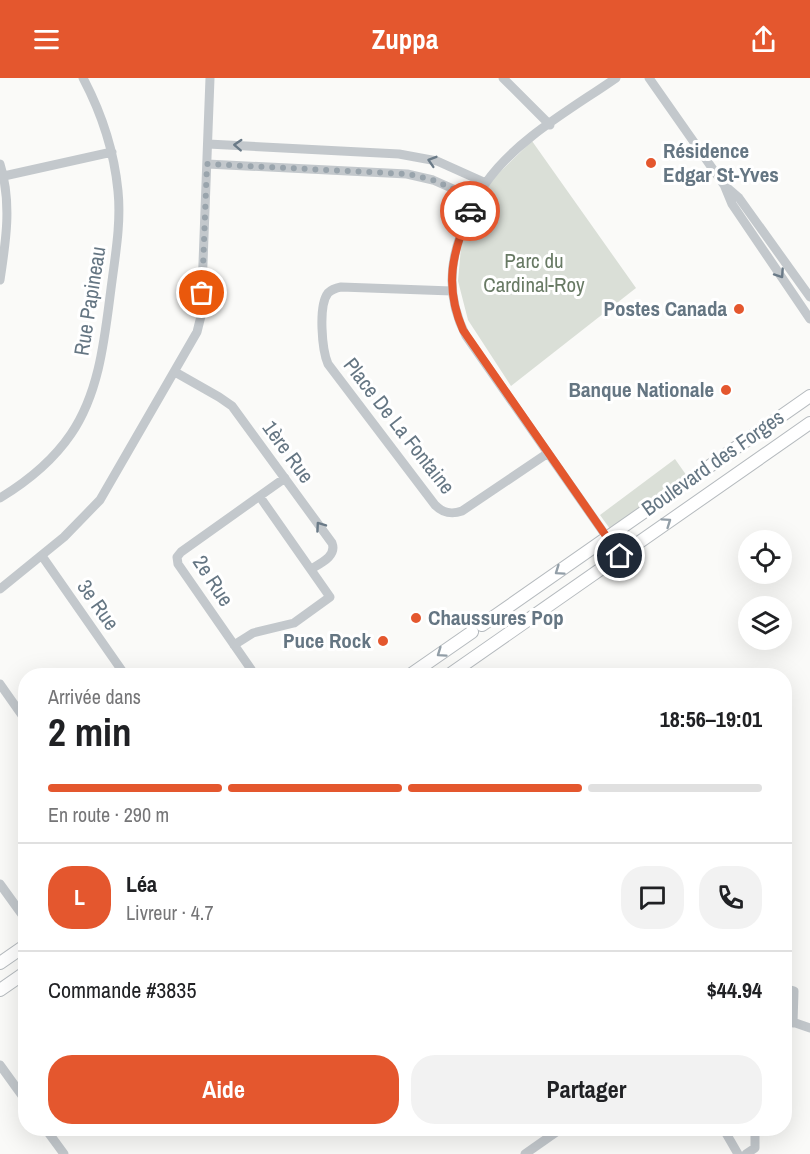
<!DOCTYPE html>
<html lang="fr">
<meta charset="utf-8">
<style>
body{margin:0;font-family:"Archivo Narrow",sans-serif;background:#f2f2f2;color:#202124;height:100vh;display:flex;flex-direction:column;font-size:22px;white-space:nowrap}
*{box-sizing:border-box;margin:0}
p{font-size:20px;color:#757577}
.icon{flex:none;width:33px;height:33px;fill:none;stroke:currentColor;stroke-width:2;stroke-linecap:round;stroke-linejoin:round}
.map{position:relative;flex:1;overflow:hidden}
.drawer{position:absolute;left:18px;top:590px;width:774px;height:468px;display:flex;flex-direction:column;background:#fff;border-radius:24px;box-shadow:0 6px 24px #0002}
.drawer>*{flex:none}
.fabs{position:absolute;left:738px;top:452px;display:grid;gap:12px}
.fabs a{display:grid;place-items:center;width:54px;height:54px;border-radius:50%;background:#fff;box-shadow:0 6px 24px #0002;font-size:30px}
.pin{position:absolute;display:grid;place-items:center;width:51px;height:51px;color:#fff;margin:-26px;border:3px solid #fff;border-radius:50%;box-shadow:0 2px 6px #0007}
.courier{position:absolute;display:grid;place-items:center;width:60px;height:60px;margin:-30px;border:4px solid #e4572e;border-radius:50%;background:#fff;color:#222;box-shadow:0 2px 8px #0007}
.head em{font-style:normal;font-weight:700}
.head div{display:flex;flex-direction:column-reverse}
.head{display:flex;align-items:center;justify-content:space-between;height:102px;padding:0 30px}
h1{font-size:39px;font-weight:700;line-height:45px}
.bar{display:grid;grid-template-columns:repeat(4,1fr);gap:9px 6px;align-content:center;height:72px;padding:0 30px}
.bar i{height:8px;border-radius:4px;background:#e0e0e0}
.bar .on{background:#e4572e}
.bar p{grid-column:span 4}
.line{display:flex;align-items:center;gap:15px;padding:0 30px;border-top:2px solid #e0e0e0}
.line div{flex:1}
.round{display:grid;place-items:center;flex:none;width:63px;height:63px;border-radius:24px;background:#f2f2f2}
.cta{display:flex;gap:12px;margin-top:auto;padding:12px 30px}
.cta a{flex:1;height:69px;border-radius:24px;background:#e4572e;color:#fff;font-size:24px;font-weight:700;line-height:69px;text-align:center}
.cta a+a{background:#f2f2f2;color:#202124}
header{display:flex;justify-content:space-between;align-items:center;height:78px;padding:0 30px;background:#e4572e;color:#fff;font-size:27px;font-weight:700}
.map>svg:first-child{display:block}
.green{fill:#dadfd7}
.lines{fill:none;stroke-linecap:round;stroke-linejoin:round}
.major-casing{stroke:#b5babe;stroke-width:14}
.minor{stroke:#c3c8cc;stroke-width:9}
.major{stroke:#fff;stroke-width:12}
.oneway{stroke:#6a7a87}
.oneway2{stroke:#939fa8}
.done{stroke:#99a4ac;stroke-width:6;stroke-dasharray:0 10.8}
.route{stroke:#e4572e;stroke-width:8}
.poi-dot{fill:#e4572e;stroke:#fff;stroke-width:2}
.labels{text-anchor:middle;stroke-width:6;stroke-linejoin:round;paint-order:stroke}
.poi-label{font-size:21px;font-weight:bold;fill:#657683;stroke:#fff;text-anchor:end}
.park-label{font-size:21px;fill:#687a64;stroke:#fff}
.street-label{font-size:21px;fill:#657683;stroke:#fff}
</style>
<header><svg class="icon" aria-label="menu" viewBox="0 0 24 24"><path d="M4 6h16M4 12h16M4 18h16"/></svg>Zuppa<svg class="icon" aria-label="share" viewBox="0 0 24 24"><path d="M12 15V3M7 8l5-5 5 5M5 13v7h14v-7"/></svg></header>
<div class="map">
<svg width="810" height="1076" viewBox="0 0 810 1076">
<rect width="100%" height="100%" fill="#fafaf8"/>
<!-- green -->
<path class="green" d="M 532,63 L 636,210 L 511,308 L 468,242 L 458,203 L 461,169 L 479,114 Z
M 675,381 L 689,401 L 613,455 L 600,437 Z"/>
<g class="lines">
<!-- major casing -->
<g class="major-casing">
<path id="major" d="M 482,547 L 810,318
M 410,597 L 472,554
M 449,597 L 810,345
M 0,885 L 26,867
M 0,912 L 26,894"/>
</g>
<!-- minor -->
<path class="minor" d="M 503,0 L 550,47
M 616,0 C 573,30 515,62 485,106 C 475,122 467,139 461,156 C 448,190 449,225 466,258 L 620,478
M 649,0 L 724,107 L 739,120 L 810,219
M 208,66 L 399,76 L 437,83 L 486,105
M 0,86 C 12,124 6,163 0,202
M 207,86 L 407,96 L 433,102 L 476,121
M 4,98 L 112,74
M 725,109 L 732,126 L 810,241
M 452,213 L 341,209 C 336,210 332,211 328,215 C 318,228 322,272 328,286 L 435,427 C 443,435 451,437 462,433 L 548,375
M 175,294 L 219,319 L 232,328 L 332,465 C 337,478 321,485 311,491
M 0,420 C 28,403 52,384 71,356 C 101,312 105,255 112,203 C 116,173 121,143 118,113 C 114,72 102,36 83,0
M 42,478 L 125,597
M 0,511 L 64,459 L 100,422 L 197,254 L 201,238 L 210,0
M 234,567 L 253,555 L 294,545 L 330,519 L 260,419
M 255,597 L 178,486 L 177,479 L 181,474 L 285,400
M 0,606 L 26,643
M 0,806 L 26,842
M 784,910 L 794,913 L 793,945
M 784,941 L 810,950
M 0,987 L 26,1023
M 45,1050 L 64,1076
M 723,1050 L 738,1076
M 525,1076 L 562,1050
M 746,1076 L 755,1070 L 755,1053 L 752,1050"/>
<!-- major -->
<use href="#major" class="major"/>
</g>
<!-- one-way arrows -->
<defs><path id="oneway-chevron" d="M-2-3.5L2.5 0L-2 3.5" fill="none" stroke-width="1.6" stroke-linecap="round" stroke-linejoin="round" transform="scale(1.5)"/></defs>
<g class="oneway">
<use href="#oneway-chevron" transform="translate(238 67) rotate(-177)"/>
<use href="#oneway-chevron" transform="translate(432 83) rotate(-163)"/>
<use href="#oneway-chevron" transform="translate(780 196) rotate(56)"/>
<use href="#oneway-chevron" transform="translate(320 448) rotate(-125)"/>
</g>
<g class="oneway2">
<use href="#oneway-chevron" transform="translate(667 444) rotate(-35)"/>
<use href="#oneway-chevron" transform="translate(559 493) rotate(145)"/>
<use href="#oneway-chevron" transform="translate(441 575) rotate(145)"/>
</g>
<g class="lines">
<!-- done -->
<path class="done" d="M 202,215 L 207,86 L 408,96 L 433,102 L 476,121 L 470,133"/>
<!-- route -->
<path class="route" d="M 470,133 C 452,175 444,208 463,252 L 620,478"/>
</g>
<!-- markers -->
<g class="poi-dot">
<circle cx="651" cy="85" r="6"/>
<circle cx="739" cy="231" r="6"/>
<circle cx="726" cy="312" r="6"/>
<circle cx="416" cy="540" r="6"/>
<circle cx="383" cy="563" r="6"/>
</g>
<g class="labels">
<!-- poi labels -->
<g class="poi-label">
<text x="663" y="80" text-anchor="start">Résidence<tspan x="663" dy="24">Edgar St-Yves</tspan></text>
<text x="727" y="238">Postes Canada</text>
<text x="714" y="319">Banque Nationale</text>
<text x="428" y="547" text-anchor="start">Chaussures Pop</text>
<text x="371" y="570">Puce Rock</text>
</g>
<!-- park labels -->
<g class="park-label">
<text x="534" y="190">Parc du<tspan x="534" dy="24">Cardinal-Roy</tspan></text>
</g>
<!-- street labels -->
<g class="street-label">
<text transform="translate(90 223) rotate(-81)" y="7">Rue Papineau</text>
<text transform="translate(399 348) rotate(52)" y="7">Place De La Fontaine</text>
<text transform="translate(288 374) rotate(54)" y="7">1ère Rue</text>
<text transform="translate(713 385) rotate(-35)" y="7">Boulevard des Forges</text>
<text transform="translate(213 503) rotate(57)" y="7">2e Rue</text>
<text transform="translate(98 527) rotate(55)" y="7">3e Rue</text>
</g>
</g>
</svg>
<div class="fabs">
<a><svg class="icon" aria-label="locate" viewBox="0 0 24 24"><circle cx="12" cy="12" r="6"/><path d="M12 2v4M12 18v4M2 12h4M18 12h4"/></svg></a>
<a><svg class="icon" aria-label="layers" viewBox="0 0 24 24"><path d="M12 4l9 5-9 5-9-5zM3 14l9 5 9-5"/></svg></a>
</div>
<div class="pin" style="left:202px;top:215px;background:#ea580c"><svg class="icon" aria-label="bag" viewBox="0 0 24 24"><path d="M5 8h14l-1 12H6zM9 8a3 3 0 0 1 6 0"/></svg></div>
<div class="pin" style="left:620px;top:478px;background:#1f2937"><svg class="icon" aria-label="home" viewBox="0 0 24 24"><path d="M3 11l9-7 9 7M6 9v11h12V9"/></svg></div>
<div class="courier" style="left:470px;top:133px"><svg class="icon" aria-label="car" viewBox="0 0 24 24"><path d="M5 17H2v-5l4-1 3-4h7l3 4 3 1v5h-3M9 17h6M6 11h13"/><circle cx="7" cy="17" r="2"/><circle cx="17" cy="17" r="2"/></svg></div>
<section class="drawer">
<div class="head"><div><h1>2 min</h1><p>Arrivée dans</p></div><em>18:56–19:01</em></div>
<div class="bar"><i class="on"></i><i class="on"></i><i class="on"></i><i></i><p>En route · 290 m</p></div>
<div class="line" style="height:108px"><b class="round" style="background:#e4572e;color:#fff">L</b><div><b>Léa</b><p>Livreur · 4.7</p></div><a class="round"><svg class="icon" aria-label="chat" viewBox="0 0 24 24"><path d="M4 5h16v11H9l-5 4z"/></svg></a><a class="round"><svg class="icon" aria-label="phone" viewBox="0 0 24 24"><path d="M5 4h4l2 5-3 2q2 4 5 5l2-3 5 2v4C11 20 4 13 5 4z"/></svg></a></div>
<div class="line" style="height:78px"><div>Commande #3835</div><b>$44.94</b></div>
<div class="cta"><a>Aide</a><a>Partager</a></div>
</section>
</div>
